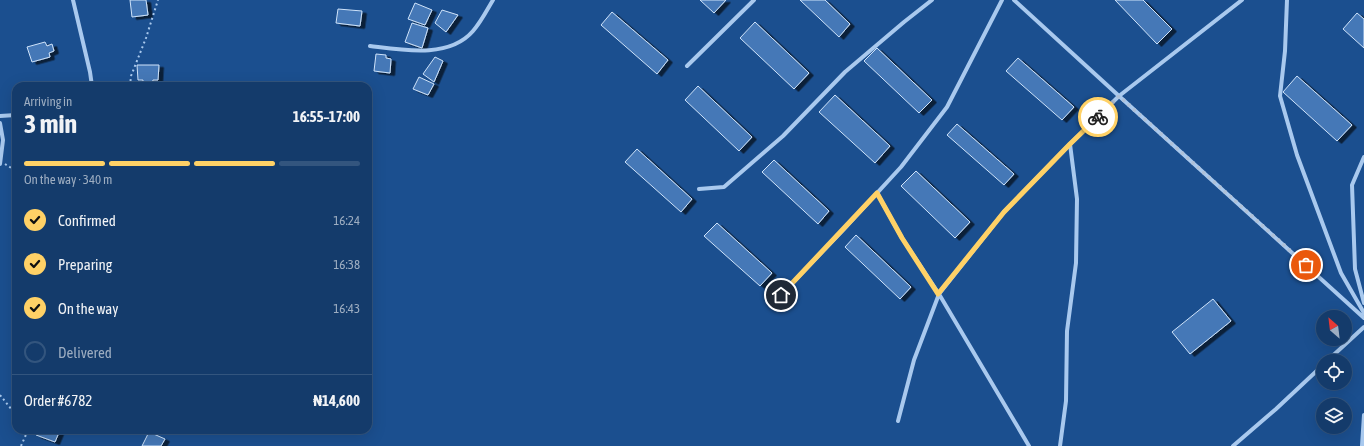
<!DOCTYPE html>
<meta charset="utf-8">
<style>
body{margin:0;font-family:"Asap Condensed",sans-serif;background:#214673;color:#f1f3f6;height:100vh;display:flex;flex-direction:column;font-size:15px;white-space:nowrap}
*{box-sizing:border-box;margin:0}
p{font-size:13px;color:#9dadc1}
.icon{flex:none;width:22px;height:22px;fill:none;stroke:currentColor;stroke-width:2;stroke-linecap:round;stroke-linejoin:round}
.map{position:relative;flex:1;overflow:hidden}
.panel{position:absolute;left:12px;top:82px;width:360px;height:352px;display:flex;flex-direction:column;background:#143b6b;border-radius:12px;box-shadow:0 4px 16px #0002,0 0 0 1px #33557e}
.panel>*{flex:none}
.needle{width:26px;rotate:332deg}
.buttons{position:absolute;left:1316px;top:310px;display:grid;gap:8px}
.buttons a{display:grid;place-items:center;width:36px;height:36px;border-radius:50%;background:#143b6b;box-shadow:0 4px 16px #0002,0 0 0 1px #33557e;font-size:20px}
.pin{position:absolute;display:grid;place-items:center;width:34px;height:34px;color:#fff;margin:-17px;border:2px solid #fff;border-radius:50%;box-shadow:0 1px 4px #0007}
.courier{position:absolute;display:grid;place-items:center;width:40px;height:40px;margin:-20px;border:3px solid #ffd166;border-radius:50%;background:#fff;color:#222;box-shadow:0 1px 5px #0007}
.head em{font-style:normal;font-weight:700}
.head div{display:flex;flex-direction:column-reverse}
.head{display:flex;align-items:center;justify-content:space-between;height:68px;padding:0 12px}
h1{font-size:26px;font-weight:700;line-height:30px}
.bar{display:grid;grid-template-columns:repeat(4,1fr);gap:6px 4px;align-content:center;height:48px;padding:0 12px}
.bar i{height:5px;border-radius:3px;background:#33557e}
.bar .active{background:#ffd166}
.bar p{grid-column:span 4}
.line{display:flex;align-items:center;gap:10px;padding:0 12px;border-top:1px solid #33557e}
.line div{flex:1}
ol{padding:0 12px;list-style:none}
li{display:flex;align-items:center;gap:12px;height:44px}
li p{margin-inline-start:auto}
li .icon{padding:4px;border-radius:50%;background:#ffd166;color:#111;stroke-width:4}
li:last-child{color:#9dadc1}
li i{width:22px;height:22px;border:2px solid #33557e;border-radius:50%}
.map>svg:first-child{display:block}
.building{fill:#4478b7;stroke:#cfe3fa;filter:url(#shadow)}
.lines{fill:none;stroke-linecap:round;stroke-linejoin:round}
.path{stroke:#a9c9ee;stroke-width:2;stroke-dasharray:2 3;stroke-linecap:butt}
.street{stroke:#a9c9ee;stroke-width:4}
.done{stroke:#afc1d8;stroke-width:4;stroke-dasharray:0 7.2}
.route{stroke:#ffd166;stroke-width:5}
</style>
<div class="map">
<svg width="1364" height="446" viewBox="0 0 1364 446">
<defs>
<filter id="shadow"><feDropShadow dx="4.5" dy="2.5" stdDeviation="0" flood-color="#0009"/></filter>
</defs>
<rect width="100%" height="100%" fill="#1b4f8f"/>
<!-- building -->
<path class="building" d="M 130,0 L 146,0 L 148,15 L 132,17 Z
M 700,0 L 726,0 L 714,13 Z
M 800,0 L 825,0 L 850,24 L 839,37 Z
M 1115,0 L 1143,0 L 1172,29 L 1157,44 Z
M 415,3 L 432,10 L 425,25 L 408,19 Z
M 338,9 L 362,11 L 360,26 L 336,23 Z
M 442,10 L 458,15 L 446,32 L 435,23 Z
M 612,12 L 668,60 L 657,74 L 601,25 Z
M 1357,13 L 1364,19 L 1364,48 L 1343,29 Z
M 755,22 L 809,73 L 794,89 L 740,38 Z
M 412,23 L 428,28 L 422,48 L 405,42 Z
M 45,42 L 47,46 L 52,44 L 54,51 L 49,53 L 50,57 L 32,62 L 27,47 Z
M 877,48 L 932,100 L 919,113 L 864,61 Z
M 376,54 L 386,55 L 386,58 L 391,59 L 390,73 L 374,71 Z
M 435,57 L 443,61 L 434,82 L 423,74 Z
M 1018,58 L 1074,107 L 1062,120 L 1006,71 Z
M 137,65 L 159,65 L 158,80 L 153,80 L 152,83 L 143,83 L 143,80 L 138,80 Z
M 1297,76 L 1352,125 L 1337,141 L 1283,92 Z
M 419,77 L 434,84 L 428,95 L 413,89 Z
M 698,86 L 752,137 L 739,151 L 685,100 Z
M 835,95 L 890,146 L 875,163 L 819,112 Z
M 957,124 L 1014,174 L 1004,185 L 947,135 Z
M 637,149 L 692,199 L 681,212 L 625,162 Z
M 774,160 L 829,211 L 818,224 L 762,172 Z
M 916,171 L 970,222 L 955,238 L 901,186 Z
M 717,223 L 772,273 L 760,286 L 704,236 Z
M 856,235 L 911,287 L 900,299 L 845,247 Z
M 1213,299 L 1231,321 L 1190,354 L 1172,332 Z
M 38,430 L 60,430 L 55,442 L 36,435 Z
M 149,432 L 165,439 L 161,446 L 142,446 Z"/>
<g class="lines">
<!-- path -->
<path class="path" d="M 130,86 L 131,76 L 146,38 L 158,0
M 5,164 L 16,171
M 0,395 L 16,415
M 21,446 L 28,430"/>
<!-- street -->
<path class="street" d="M 73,0 L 90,72 L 92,86
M 1014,0 L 1119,96 L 1364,318
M 1287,0 L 1285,51 L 1280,96 L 1297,155 L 1341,273 L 1364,313
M 370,46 C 402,50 449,59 473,31 C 481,22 487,10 493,0
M 687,66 L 754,0
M 0,116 L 16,115
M 0,123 L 3,140 L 0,164
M 1364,157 L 1352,185 L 1355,269 L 1364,303
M 699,189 L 724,187 L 783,136 L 845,72 L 904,22 L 932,0
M 877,193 L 902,238 L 939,294 L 1029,446
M 781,295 L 844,229 L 901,167 L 947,107 L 1002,0
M 1327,361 L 1364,327
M 898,421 L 914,360 L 939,294 L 1004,212 L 1070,144 L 1119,96 L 1242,0
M 1060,446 L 1066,401 L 1067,331 L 1076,263 L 1077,199 L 1070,144
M 1233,446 L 1276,409 L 1323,365
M 1362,446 L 1364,415"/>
</g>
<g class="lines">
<!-- done -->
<path class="done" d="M 1098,117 L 1119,96 L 1306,265"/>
<!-- route -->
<path class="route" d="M 781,295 L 877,193 L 902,238 L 938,294 L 1004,212 L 1070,144 L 1098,117"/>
</g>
</svg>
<div class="buttons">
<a><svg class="needle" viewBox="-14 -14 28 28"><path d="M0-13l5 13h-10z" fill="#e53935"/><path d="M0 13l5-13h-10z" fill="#9dadc1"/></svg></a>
<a><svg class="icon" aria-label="locate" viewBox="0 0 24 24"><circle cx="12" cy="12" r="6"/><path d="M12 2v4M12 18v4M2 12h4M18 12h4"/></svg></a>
<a><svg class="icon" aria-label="layers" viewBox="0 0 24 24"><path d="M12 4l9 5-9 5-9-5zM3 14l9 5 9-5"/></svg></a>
</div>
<div class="pin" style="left:1306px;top:265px;background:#ea580c"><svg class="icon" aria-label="bag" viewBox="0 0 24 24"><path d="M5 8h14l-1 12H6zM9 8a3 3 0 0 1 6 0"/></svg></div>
<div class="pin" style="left:781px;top:295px;background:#1f2937"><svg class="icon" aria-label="home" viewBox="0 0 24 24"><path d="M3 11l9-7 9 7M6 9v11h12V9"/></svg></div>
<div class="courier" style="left:1098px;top:117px"><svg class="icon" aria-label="bike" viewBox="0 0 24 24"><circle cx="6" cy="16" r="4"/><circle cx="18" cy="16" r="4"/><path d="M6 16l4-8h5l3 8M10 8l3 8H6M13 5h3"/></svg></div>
<section class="panel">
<div class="head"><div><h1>3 min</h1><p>Arriving in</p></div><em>16:55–17:00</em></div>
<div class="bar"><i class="active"></i><i class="active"></i><i class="active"></i><i></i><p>On the way · 340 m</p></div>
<ol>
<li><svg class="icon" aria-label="check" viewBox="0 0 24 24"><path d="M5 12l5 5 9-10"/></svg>Confirmed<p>16:24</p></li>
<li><svg class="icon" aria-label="check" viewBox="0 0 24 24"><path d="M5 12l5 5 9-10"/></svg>Preparing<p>16:38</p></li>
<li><svg class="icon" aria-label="check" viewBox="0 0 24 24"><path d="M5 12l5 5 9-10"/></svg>On the way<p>16:43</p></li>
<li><i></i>Delivered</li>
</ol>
<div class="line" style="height:52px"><div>Order #6782</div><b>₦14,600</b></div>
</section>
</div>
